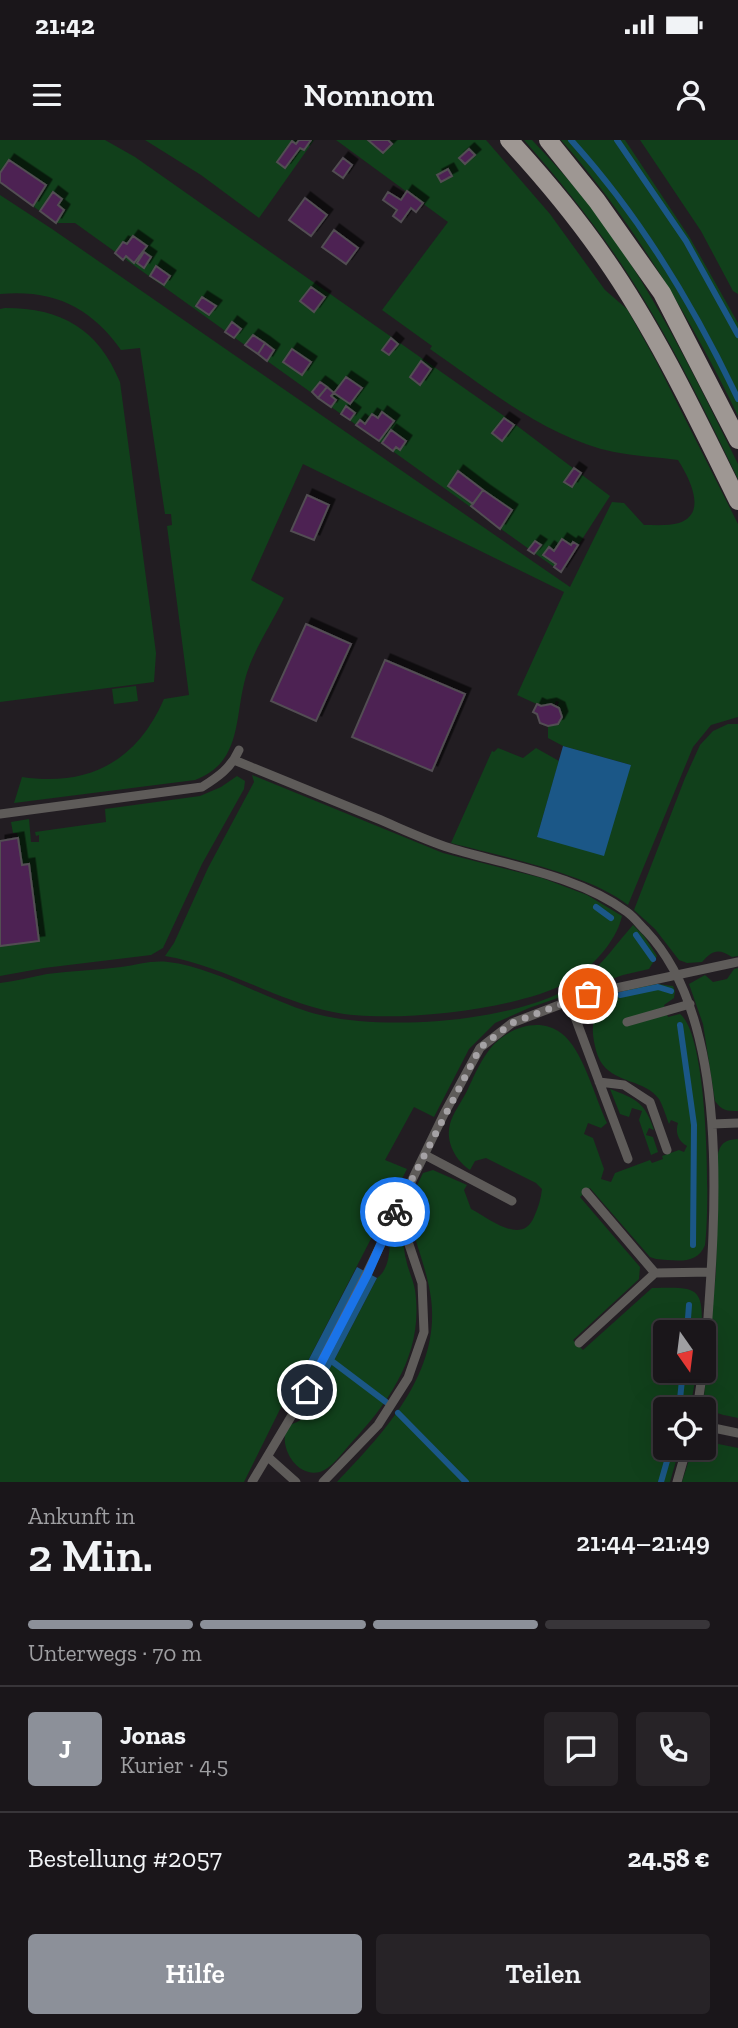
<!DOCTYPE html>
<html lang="de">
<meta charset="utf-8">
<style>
body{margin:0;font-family:"Zilla Slab",serif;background:#272327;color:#f1f3f6;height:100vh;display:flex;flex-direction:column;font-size:26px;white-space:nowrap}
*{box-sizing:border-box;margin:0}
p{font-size:23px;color:#9f9fa2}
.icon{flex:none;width:38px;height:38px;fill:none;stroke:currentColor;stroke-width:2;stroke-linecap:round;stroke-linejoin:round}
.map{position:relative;height:1342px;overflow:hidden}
.details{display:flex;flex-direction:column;background:#1a161a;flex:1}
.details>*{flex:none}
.needle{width:46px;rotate:166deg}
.controls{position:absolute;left:653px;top:1180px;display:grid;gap:14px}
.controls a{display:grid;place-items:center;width:63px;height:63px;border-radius:7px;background:#1a161a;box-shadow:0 7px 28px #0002,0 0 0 2px #383539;font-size:35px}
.pin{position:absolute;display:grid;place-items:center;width:60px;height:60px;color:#fff;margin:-30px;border:4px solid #fff;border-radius:50%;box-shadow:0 2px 7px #0007}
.courier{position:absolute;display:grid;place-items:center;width:70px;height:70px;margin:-35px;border:5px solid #1a73e8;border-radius:50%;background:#fff;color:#222;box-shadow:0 2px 9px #0007}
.headline em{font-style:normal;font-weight:600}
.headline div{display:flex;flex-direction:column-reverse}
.headline{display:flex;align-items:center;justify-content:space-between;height:119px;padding:0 28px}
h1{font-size:46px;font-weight:600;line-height:52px}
.bar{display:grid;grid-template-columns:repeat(4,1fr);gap:10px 7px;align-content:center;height:84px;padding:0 28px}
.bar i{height:9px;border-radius:5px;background:#383539}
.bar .selected{background:#8c9099}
.bar p{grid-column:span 4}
.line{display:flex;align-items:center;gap:18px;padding:0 28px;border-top:2px solid #383539}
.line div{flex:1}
.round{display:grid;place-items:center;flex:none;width:74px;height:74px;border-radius:7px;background:#272327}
.cta{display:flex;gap:14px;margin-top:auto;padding:14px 28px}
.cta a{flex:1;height:80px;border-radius:7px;background:#8c9099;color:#fff;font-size:28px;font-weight:600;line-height:80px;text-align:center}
.cta a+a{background:#272327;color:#f1f3f6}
.status{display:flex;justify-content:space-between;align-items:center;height:49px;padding:0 35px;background:#1a161a;direction:ltr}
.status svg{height:19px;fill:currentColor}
header{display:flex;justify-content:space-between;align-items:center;height:91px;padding:0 28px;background:#1a161a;font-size:32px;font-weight:600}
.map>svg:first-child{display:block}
.green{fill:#11401b}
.water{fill:#1b5787}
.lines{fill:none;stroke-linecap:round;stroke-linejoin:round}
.stream{stroke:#1b5787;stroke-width:6}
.building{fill:#4d2153;stroke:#524d53;stroke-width:2;filter:url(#shadow)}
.service{stroke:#5e5b59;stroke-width:9}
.primary{stroke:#9e9793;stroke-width:18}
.done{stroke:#a5a2a5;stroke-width:7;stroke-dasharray:0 12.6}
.route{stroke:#1a73e8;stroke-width:9}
</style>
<div class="status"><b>21:42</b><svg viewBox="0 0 49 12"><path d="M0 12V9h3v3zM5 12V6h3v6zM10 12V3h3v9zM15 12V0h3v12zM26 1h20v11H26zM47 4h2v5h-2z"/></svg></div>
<header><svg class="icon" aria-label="menu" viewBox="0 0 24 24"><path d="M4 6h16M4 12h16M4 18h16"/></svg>Nomnom<svg class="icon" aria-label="person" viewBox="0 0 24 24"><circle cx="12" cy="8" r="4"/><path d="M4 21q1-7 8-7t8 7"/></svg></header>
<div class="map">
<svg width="738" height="1342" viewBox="0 0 738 1342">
<defs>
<filter id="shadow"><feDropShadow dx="5.5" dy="-5.5" stdDeviation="0" flood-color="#0009"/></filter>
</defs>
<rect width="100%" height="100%" fill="#221d22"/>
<!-- green -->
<path class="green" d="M 0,0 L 105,0 L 135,17 L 504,276 L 610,356 L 561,432 L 75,83 L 56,83 L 0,42 Z
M 145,0 L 314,0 L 259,78 L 201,35 Z
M 336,0 L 486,0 L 550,74 L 605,150 L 627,169 L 656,221 L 738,384 L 738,577 L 711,585 L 693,607 L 628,765 C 590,734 500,716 451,703 L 492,611 L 494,612 L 498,608 L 523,618 L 536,608 L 559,621 L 537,697 L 631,625 L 563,606 L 548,598 L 548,586 L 558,584 L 562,577 L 557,567 L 559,562 L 556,561 L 554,565 L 541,566 L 517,555 L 564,452 L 303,324 L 251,440 L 284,458 C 272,483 254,509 246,536 C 234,577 243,622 195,640 L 14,663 L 22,637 C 89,647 137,621 164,559 L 189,555 L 167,386 L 172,385 L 171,374 L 165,374 L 140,208 L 121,210 C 91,167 53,149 0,154 L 0,55 L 52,89 L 570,447 L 612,362 L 624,363 L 644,385 C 655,385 669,386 679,383 C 709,373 688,336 678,320 C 657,317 634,316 614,312 C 547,298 485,247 430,209 L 432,206 L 382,170 L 448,82 Z
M 524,0 L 532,0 C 552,21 571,42 589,65 C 650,143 694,235 738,324 L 738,339 C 709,279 680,219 646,163 C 611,104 569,51 524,0 Z
M 561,0 L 625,0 L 690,98 L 738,183 L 738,276 C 690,177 634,83 561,0 Z
M 640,0 L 738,0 L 738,154 L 733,151 L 701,91 Z
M 5,168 C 62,168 98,189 120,242 L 156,513 L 154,542 L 0,562 L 0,169 Z
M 136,546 L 138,561 L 114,564 L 112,549 Z
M 728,584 L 738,584 L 738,816 L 732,817 C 719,808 712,810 702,822 L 687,823 L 679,820 L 655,789 L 634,770 L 685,638 L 700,605 L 713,591 Z
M 252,635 L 443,713 L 542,738 L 587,755 L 622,776 C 616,803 589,831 564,844 C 515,870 388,884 333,872 C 275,860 224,826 165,816 L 174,803 L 208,728 L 254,642 Z
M 237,636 L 245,641 L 244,649 L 202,724 L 163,808 L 151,815 L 44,828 L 0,836 L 0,806 L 39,801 L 29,725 L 22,725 L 17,693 L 13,693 L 11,682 L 29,679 L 31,702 L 39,702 L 39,695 L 36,696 L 35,692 L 106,682 L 105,669 L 200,656 L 221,647 Z
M 633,785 L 644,796 L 657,816 L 649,829 L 623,835 L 529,868 L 495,883 L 469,909 L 434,977 L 414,967 L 385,1020 L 407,1029 L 296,1244 L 291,1247 L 244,1342 L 0,1342 L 0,843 C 16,841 31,837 47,834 C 71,831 97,830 121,827 C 137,825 152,820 168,822 C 213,827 264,858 309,872 C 377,893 524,883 583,840 C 602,825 617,803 633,785 Z
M 738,828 L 738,971 C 727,971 722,971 715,961 L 703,884 L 689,844 L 705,835 L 713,842 L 727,839 L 734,829 Z
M 657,844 L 673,846 L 675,851 L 674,858 L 664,865 L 668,877 L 680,874 C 709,896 710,1067 705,1105 C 697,1126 674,1120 656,1119 L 650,1117 L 590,1048 L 580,1057 L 640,1127 L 639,1139 L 573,1200 L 583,1210 L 652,1148 C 695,1147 705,1145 701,1192 L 665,1192 L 665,1230 L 697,1230 L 690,1269 L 665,1269 L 665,1307 L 680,1307 L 670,1342 L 337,1342 C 386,1291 444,1229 430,1152 C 425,1122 411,1094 408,1064 L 423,1033 L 433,1030 L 467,1045 L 464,1050 L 471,1069 C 490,1079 522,1106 534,1077 C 538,1068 541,1059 542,1049 L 536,1043 L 486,1018 L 475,1021 L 470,1030 C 456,1021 445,1002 450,984 C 453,973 462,961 467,951 C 473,938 479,924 487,913 C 502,890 537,875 561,893 C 583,909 595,958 607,983 L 601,988 L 588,983 L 584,994 L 593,998 L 604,1029 L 601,1039 L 611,1042 L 615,1033 L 650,1020 L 652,1023 L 663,1019 L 662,1016 L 679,1010 L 684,1012 L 687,1006 C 678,1001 675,992 678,983 L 671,980 L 669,984 C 666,976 663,966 659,959 C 645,940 617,943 603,925 C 597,918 594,904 593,894 C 590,856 627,848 657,844 Z
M 610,949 C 636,959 645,962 654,990 L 649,988 L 646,995 L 653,997 L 658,1012 L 651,1015 L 639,980 L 642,971 L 632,968 L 629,977 L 620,974 Z
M 738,999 L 738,1278 C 721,1274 709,1275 704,1257 L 716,1132 L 718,1014 C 721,1002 726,1000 738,999 Z
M 393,1086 C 405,1092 403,1108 406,1119 C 408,1130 413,1139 415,1150 C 424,1212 391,1260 351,1303 C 342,1313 332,1328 320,1332 C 294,1339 275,1299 290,1285 C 294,1283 300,1281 304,1278 L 377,1138 C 394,1125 387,1102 393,1086 Z
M 704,1301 L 738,1308 L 738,1342 L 682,1342 L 693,1307 L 704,1307 Z"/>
<!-- water -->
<path class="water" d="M 563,606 L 631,625 L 604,716 L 537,697 Z
M 357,1127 L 377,1138 L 316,1255 L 296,1244 Z"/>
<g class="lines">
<!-- stream -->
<path class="stream" d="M 571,0 C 640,76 694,166 738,259
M 617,0 L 686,101 L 738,195
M 596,767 L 611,778
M 636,795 L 653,819
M 620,855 L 658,847 L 671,851
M 680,885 L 694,985 L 693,1105
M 687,1192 L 689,1165
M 333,1222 L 386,1262
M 679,1269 L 683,1230
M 398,1273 L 466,1342
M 661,1342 L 671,1307"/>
</g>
<!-- building -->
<path class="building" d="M 299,0 L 311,0 L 304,10 L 300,8 L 285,28 L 277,22 L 292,1 L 296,4 Z
M 368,0 L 388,0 L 392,4 L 383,13 Z
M 469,9 L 475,15 L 465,24 L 459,18 Z
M 343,18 L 352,25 L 343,38 L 333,31 Z
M 9,20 L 46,45 L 33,66 L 0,42 L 0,33 Z
M 448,29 L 452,36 L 441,42 L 437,35 Z
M 407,51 L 423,63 L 416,72 L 411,68 L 401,82 L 393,76 L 397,70 L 383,60 L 388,52 L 401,60 Z
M 53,52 L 62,59 L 58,65 L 64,70 L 56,83 L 40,71 Z
M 305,58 L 327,75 L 311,96 L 289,80 Z
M 334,90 L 358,108 L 346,124 L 322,107 Z
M 133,96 L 147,106 L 134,123 L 126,116 L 123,120 L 115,113 L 123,102 L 127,104 Z
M 144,112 L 151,117 L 144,128 L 137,123 Z
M 156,126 L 170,136 L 164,145 L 150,136 Z
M 311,147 L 325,157 L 314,172 L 300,161 Z
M 202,157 L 216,166 L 209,175 L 196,166 Z
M 232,182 L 241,189 L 234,198 L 225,192 Z
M 253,195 L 265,203 L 258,214 L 245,205 Z
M 391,198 L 398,204 L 389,215 L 382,210 Z
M 265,203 L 274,210 L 267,221 L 258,214 Z
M 292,209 L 311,222 L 302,235 L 283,222 Z
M 421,221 L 431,229 L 420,245 L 410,237 Z
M 346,237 L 362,248 L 350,264 L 334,253 Z
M 320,242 L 327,247 L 318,258 L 312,252 Z
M 327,247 L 334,253 L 331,256 L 336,260 L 331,267 L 318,258 Z
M 346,266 L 355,273 L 350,280 L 341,274 Z
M 382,272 L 394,281 L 379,301 L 356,285 L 360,280 L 365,284 L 372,274 L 378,278 Z
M 504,278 L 514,285 L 502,301 L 492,293 Z
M 391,290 L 406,301 L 400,310 L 396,307 L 393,311 L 382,303 Z
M 574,328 L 581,333 L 572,347 L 564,342 Z
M 458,331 L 483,350 L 473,364 L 448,346 Z
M 483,350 L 512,370 L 500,389 L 471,366 Z
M 307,355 L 329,365 L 314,400 L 291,391 Z
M 562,399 L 571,405 L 573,402 L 578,405 L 561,432 L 554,427 L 556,424 L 543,415 L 549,407 L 554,411 Z
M 535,401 L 541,405 L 534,414 L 528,410 Z
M 306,484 L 351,504 L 316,581 L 271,561 Z
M 385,520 L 465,554 L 432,631 L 352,597 Z
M 537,564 L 541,566 L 551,564 L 559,568 L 562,577 L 558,584 L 548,586 L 540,583 L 537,574 L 533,572 Z
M 18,698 L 22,725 L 29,724 L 39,801 L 0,806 L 0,701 Z"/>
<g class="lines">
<!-- service -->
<path class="service" d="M 234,620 C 282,640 329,659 376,678 C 400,688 425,700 450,708 C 509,726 577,735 627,772 C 634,777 640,785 646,791 C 738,888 713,1105 704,1230
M 0,674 L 202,647 C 218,637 231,628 239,610
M 569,861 L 628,1019
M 627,882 L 690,864
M 599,942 L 624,945 L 650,962 L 667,1010
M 712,984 L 738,983
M 425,1015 L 512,1061
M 586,1052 L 655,1133
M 579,1203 L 655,1133 L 711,1132
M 697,1269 L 703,1230
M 704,1286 L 738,1293
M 268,1317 L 296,1342
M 252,1342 L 307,1250 L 367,1133 L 444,974 L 480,908 L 512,883 L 588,854 L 738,822
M 323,1342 L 378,1285 L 408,1238 L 424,1192 L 422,1143 L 397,1069
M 677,1342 L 687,1307"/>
<!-- primary -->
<path class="primary" d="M 509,0 C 543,37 575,75 604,117 C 657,193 697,278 738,361
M 548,0 L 597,61 L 662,153 L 738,300"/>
</g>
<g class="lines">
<!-- done -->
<path class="done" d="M 395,1072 L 480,908 L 512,883 L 588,854"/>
<!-- route -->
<path class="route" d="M 307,1250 L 368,1133 L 395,1072"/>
</g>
</svg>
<div class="controls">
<a><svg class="needle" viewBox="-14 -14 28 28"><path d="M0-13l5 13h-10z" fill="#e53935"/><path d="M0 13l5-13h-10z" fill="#9f9fa2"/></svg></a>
<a><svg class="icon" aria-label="locate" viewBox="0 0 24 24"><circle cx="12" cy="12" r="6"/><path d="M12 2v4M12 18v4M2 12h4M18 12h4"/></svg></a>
</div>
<div class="pin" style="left:588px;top:854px;background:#ea580c"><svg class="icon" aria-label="bag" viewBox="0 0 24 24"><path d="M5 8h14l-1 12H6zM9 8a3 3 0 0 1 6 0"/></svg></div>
<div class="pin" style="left:307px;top:1250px;background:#1f2937"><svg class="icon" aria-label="home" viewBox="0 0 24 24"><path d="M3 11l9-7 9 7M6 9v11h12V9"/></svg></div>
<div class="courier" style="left:395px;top:1072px"><svg class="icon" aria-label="bike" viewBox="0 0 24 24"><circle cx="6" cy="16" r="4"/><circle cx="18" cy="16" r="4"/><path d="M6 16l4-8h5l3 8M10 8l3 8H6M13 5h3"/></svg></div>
</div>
<section class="details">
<div class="headline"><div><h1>2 Min.</h1><p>Ankunft in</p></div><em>21:44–21:49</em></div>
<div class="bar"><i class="selected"></i><i class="selected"></i><i class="selected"></i><i></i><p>Unterwegs · 70 m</p></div>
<div class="line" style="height:126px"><b class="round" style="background:#8c9099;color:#fff">J</b><div><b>Jonas</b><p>Kurier · 4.5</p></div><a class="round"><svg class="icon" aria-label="chat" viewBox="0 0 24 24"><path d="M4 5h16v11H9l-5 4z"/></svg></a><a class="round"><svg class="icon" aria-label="phone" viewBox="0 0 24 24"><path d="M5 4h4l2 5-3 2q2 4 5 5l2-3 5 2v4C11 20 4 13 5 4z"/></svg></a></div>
<div class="line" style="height:91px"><div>Bestellung #2057</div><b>24.58 €</b></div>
<div class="cta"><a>Hilfe</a><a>Teilen</a></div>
</section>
